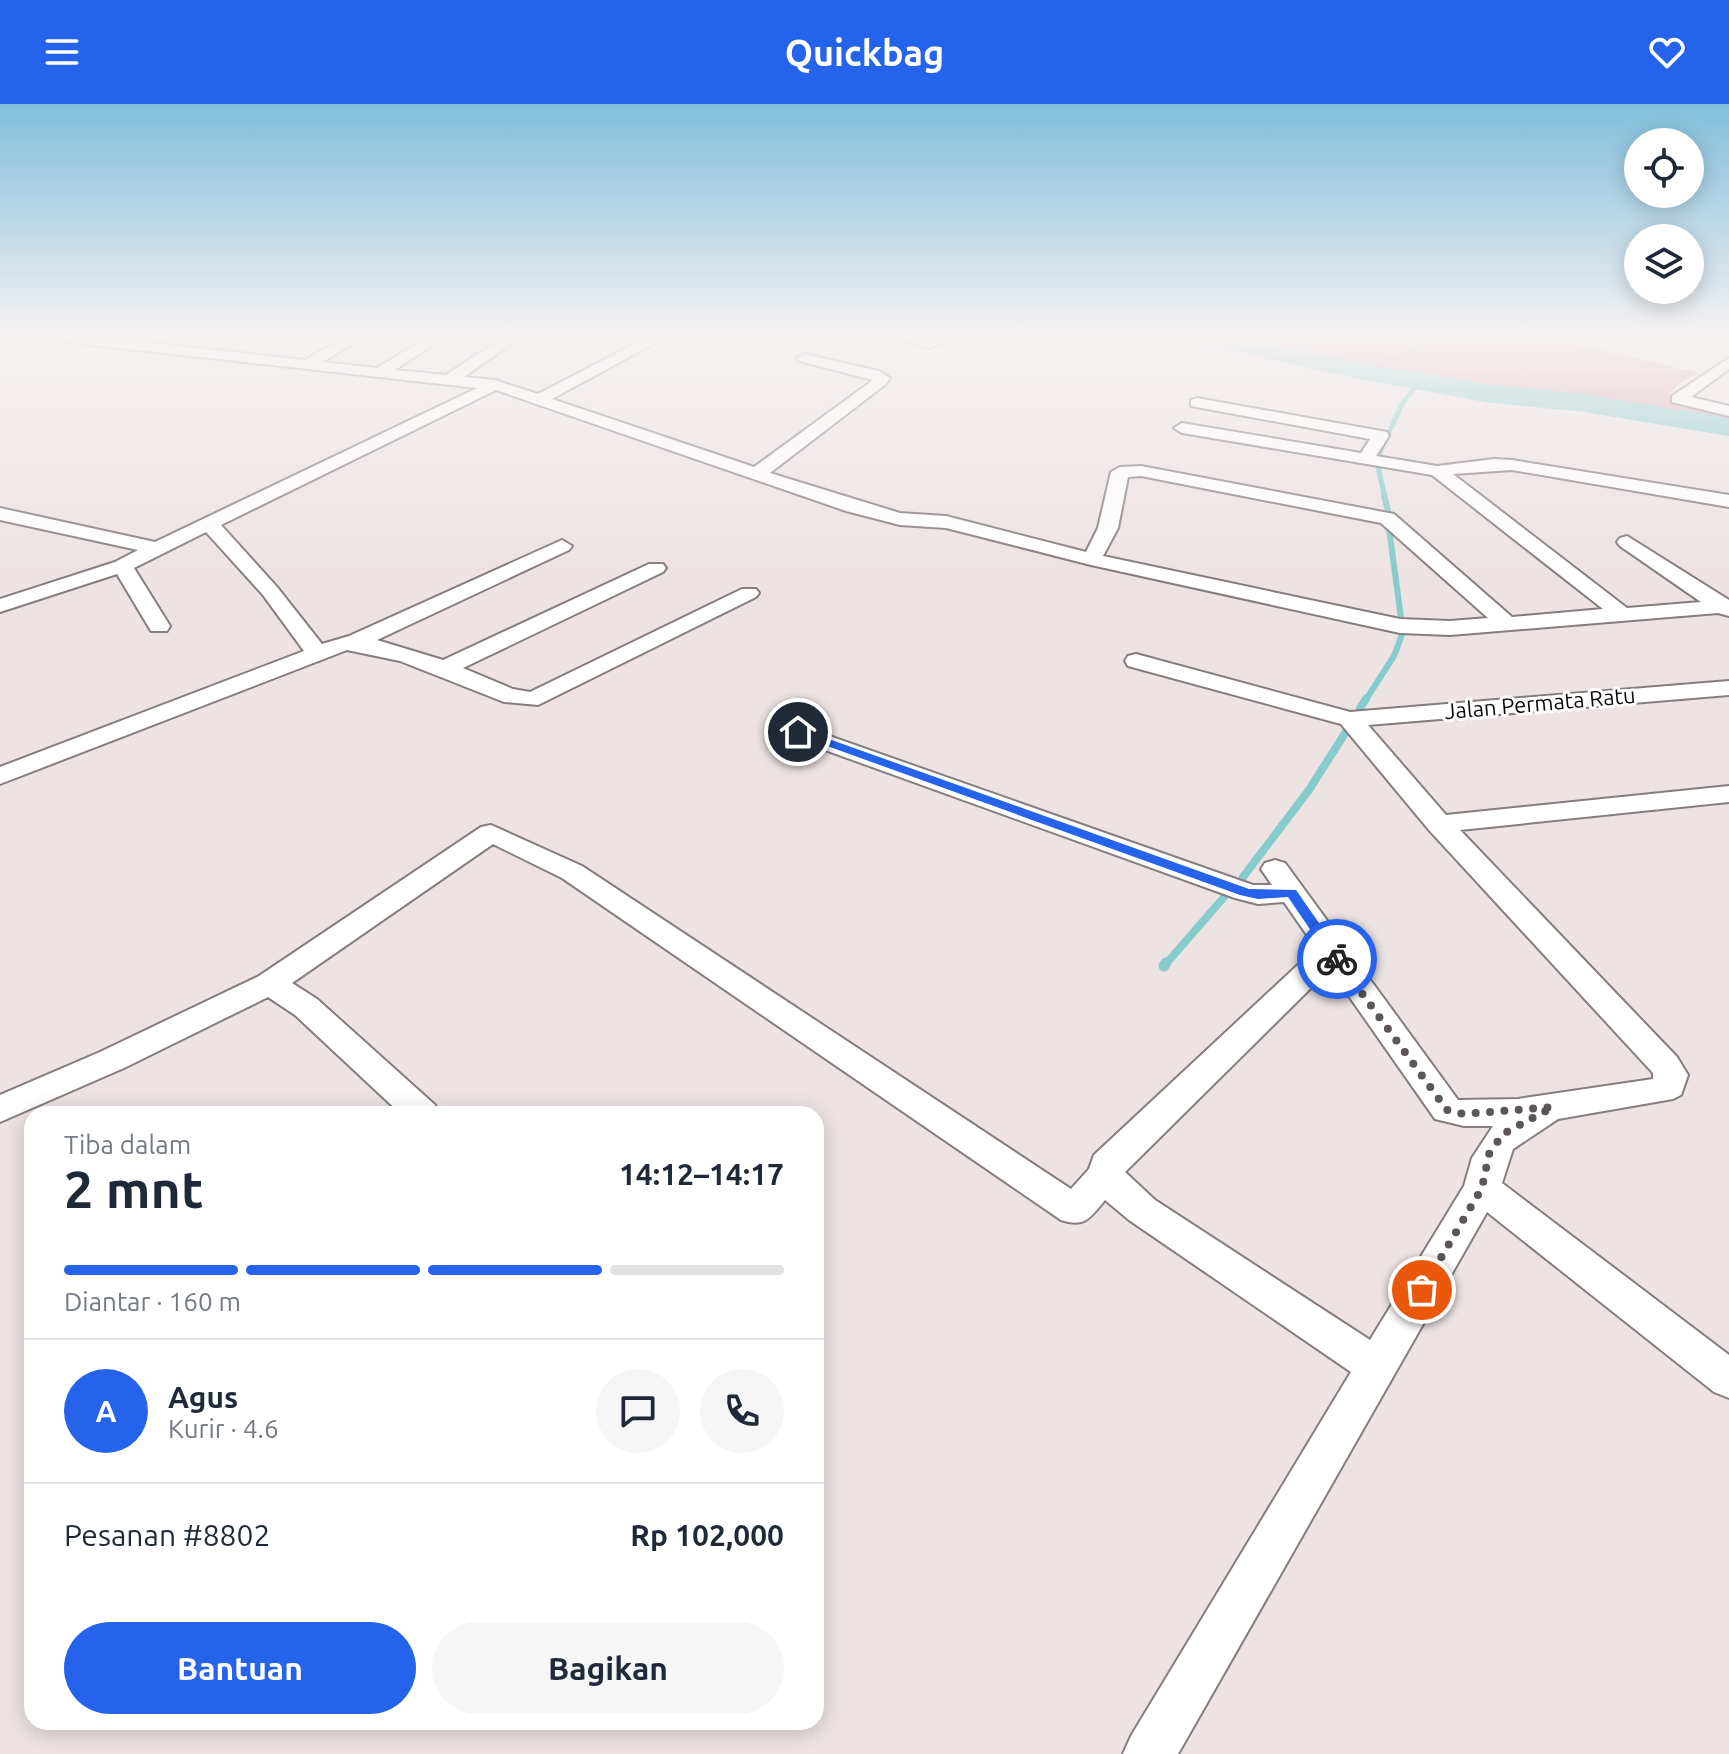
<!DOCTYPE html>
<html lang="id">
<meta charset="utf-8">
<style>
body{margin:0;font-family:Ubuntu,sans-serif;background:#f6f6f7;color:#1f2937;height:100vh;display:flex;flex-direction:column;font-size:30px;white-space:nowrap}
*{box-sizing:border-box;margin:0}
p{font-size:26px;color:#747a83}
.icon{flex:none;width:44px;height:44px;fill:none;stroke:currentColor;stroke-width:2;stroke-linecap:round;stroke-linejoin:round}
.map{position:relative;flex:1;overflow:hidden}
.drawer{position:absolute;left:24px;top:1002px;width:800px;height:624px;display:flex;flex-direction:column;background:#fff;border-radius:24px;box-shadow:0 4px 20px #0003}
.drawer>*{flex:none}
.buttons{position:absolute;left:1624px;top:24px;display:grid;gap:16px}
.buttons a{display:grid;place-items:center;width:80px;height:80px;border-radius:50%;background:#fff;box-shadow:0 4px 20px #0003;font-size:40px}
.pin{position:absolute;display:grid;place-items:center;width:68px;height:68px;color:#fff;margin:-34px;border:4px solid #fff;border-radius:50%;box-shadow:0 2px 8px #0007}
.courier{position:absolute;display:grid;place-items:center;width:80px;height:80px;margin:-40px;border:6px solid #2563eb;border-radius:50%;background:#fff;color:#222;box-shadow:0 2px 10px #0007}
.overview em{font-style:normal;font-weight:600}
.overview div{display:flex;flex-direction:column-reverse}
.overview{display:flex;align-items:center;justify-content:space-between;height:136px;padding:0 40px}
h1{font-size:52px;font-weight:600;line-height:60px}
.bar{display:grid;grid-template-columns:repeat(4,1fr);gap:12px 8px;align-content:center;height:96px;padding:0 40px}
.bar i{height:10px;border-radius:6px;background:#e0e1e3}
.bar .active{background:#2563eb}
.bar p{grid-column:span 4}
.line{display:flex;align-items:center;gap:20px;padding:0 40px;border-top:2px solid #e0e1e3}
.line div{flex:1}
.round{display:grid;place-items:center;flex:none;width:84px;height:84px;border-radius:42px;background:#f6f6f7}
.cta{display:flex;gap:16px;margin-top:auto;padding:16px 40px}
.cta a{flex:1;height:92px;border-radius:48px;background:#2563eb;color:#fff;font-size:32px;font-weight:600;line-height:92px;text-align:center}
.cta a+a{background:#f6f6f7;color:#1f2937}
header{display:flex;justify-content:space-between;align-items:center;height:104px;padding:0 40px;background:#2563eb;color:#fff;font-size:36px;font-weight:600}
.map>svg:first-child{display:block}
.green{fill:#d5acb0}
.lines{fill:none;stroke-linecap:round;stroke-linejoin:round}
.stream-far3{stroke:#86cccb;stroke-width:5}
.stream-far2{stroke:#86cccb;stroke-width:6}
.stream-far1{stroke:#86cccb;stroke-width:8}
.stream{stroke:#86cccb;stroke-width:11}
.river{fill:#86cccb;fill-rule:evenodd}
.street-casing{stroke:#867d7e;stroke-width:4}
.path{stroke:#a19999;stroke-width:3;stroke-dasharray:2 3;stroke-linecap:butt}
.street{fill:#fff;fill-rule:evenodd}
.route{fill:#2563eb}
.done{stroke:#5c5657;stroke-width:8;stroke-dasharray:0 14.4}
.labels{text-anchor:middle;stroke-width:6;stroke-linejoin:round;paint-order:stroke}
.far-street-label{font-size:22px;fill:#0e0a0b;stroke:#fff}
</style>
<header><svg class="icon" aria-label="menu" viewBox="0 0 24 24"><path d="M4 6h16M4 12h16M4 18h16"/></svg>Quickbag<svg class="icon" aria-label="heart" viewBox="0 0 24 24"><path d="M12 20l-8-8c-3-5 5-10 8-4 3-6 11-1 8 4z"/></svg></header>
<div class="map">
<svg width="1729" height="1650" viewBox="0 0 1729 1650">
<rect width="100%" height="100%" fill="#ede3e3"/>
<!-- green -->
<path class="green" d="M 1238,234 L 1553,234 L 1699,269 L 1681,278 L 1669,289 L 1670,293 L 1677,298 L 1729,308 L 1729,317 L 1586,294 L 1441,278 Z"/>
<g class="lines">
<!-- stream-far3 -->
<path class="stream-far3" d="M 1378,353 L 1401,302 L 1419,277
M 1377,359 L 1385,393"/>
<!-- stream-far2 -->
<path class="stream-far2" d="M 1384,391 L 1388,407
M 1389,424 L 1401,514
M 1365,597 L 1394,552 L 1403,528"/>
<!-- stream-far1 -->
<path class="stream-far1" d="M 1360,604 L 1366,595
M 1243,773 L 1309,686 L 1347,626
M 1165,861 L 1225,792"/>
<!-- stream -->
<path class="stream" d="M 1164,862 L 1166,859"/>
<!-- river -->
<path class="river" d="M 1199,234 L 1249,234 L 1355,258 L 1485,280 L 1584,290 L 1729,314 L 1729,332 L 1584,308 L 1485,298 L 1355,274 L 1203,240 Z"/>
<!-- street casing -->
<g class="street-casing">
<path id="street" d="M 58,234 L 107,234 L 305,256 L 344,234 L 362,234 L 323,258 L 377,264 L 426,234 L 443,234 L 395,266 L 446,271 L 502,234 L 519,234 L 464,273 L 495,276 L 538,290 L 646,234 L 664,234 L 552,295 L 754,363 L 873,276 L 799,257 L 797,254 L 804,250 L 879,267 L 890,274 L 886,280 L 770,369 L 900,409 L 946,412 L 1086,448 L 1098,424 L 1111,368 L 1120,363 L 1141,362 L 1394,410 L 1512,513 L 1603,505 L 1432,371 L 1182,329 L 1174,324 L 1182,319 L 1361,349 L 1370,335 L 1191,302 L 1191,296 L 1197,294 L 1387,328 L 1389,332 L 1376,352 L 1437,362 L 1494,355 L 1512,356 L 1729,391 L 1729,403 L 1512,366 L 1453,370 L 1627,504 L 1701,498 L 1620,442 L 1617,438 L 1620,434 L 1627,432 L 1729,496 L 1729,512 L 1718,509 L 1450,531 L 1400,529 L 1091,461 L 946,424 L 900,421 L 846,407 L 496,286 L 221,421 L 277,483 L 322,540 L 349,532 L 562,436 L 572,442 L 569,446 L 377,536 L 443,556 L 649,460 L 663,460 L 666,464 L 663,468 L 463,564 L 513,585 L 530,588 L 742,485 L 756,485 L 759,489 L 756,493 L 538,601 L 504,598 L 400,557 L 347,546 L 0,680 L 0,663 L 304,547 L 263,491 L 206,428 L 134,464 L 170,522 L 167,527 L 151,527 L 117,470 L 0,508 L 0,495 L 115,458 L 138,446 L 0,416 L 0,404 L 155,438 L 477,284 L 65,238 ZM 1141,372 L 1381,419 L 1488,514 L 1450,517 L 1400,515 L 1103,452 L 1118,424 L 1128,373 Z
M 898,234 L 962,234 L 929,244 Z
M 1729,254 L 1729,265 L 1691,293 L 1729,302 L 1729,312 L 1672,298 L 1672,292 Z
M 1136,550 L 1350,608 L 1729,577 L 1729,591 L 1368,621 L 1446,711 L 1729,682 L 1729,698 L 1460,726 L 1677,953 L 1688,971 L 1681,991 L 1673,995 L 1558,1015 L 1513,1045 L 1502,1079 L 1729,1251 L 1729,1294 L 1714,1288 L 1487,1108 L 1178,1650 L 1123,1650 L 1131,1632 L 1351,1268 L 1129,1116 L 1105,1096 C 1090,1114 1085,1124 1061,1116 L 562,774 L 493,740 L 292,879 L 317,895 L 435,1001 L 440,1010 L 401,1010 L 295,911 L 268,893 L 124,964 L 0,1018 L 0,991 L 100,948 L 259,872 L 481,723 L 491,721 L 582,762 L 1071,1085 L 1089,1065 L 1094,1051 L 1316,844 L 1284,798 L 1258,800 L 1235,794 L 789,633 L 786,628 L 789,623 L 798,621 L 1253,781 L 1272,781 L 1261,765 L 1265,759 L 1275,756 L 1285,759 L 1458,996 L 1518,995 L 1653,975 L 1653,969 L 1429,726 L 1341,620 L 1128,562 L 1125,557 L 1128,552 ZM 1330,865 L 1435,1015 L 1464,1022 L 1493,1022 L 1472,1054 L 1464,1082 L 1370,1236 L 1155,1096 L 1125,1068 Z"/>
</g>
<!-- path -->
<path class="path" d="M 1599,249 L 1626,234
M 1378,262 L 1435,234"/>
<!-- street -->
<use href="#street" class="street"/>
</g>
<!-- sky -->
<linearGradient id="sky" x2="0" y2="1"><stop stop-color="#81bedc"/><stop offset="0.5" stop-color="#f7f2f2"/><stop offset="1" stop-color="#f7f2f2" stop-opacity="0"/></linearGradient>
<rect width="1729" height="465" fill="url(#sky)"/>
<!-- route -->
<path class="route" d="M 798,624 L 1249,785 L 1296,786 L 1344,855 L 1337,860 L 1333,859 L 1288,793 L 1258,795 L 1240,791 L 794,630 L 794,625 Z"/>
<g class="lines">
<!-- done -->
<path class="done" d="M 1337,855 L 1447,1006 L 1463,1010 L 1553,1003 L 1503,1030 L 1489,1050 L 1482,1084 L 1422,1186"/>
</g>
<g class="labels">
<!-- far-street labels -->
<g class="far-street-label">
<text transform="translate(1540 599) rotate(-5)" y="8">Jalan Permata Ratu</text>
</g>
</g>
</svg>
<div class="buttons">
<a><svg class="icon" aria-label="locate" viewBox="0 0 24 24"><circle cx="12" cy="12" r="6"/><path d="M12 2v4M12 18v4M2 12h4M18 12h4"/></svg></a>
<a><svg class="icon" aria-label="layers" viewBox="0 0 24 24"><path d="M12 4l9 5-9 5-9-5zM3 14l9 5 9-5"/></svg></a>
</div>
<div class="pin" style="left:1422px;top:1186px;background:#ea580c"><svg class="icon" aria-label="bag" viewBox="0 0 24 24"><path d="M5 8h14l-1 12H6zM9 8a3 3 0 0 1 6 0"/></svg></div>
<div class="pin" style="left:798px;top:628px;background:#1f2937"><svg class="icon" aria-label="home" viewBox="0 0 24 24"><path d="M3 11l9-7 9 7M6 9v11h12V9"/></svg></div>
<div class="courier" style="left:1337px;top:855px"><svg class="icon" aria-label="bike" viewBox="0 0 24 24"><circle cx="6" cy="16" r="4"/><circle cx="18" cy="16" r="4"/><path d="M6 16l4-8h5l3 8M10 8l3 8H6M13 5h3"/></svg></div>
<section class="drawer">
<div class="overview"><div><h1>2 mnt</h1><p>Tiba dalam</p></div><em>14:12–14:17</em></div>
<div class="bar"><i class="active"></i><i class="active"></i><i class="active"></i><i></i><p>Diantar · 160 m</p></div>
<div class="line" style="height:144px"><b class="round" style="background:#2563eb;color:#fff">A</b><div><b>Agus</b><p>Kurir · 4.6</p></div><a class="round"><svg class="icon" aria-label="chat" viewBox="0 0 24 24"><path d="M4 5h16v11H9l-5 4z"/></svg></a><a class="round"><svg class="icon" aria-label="phone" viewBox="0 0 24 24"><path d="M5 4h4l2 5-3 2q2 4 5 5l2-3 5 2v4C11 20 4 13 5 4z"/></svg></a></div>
<div class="line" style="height:104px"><div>Pesanan #8802</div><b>Rp 102,000</b></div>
<div class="cta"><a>Bantuan</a><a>Bagikan</a></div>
</section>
</div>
